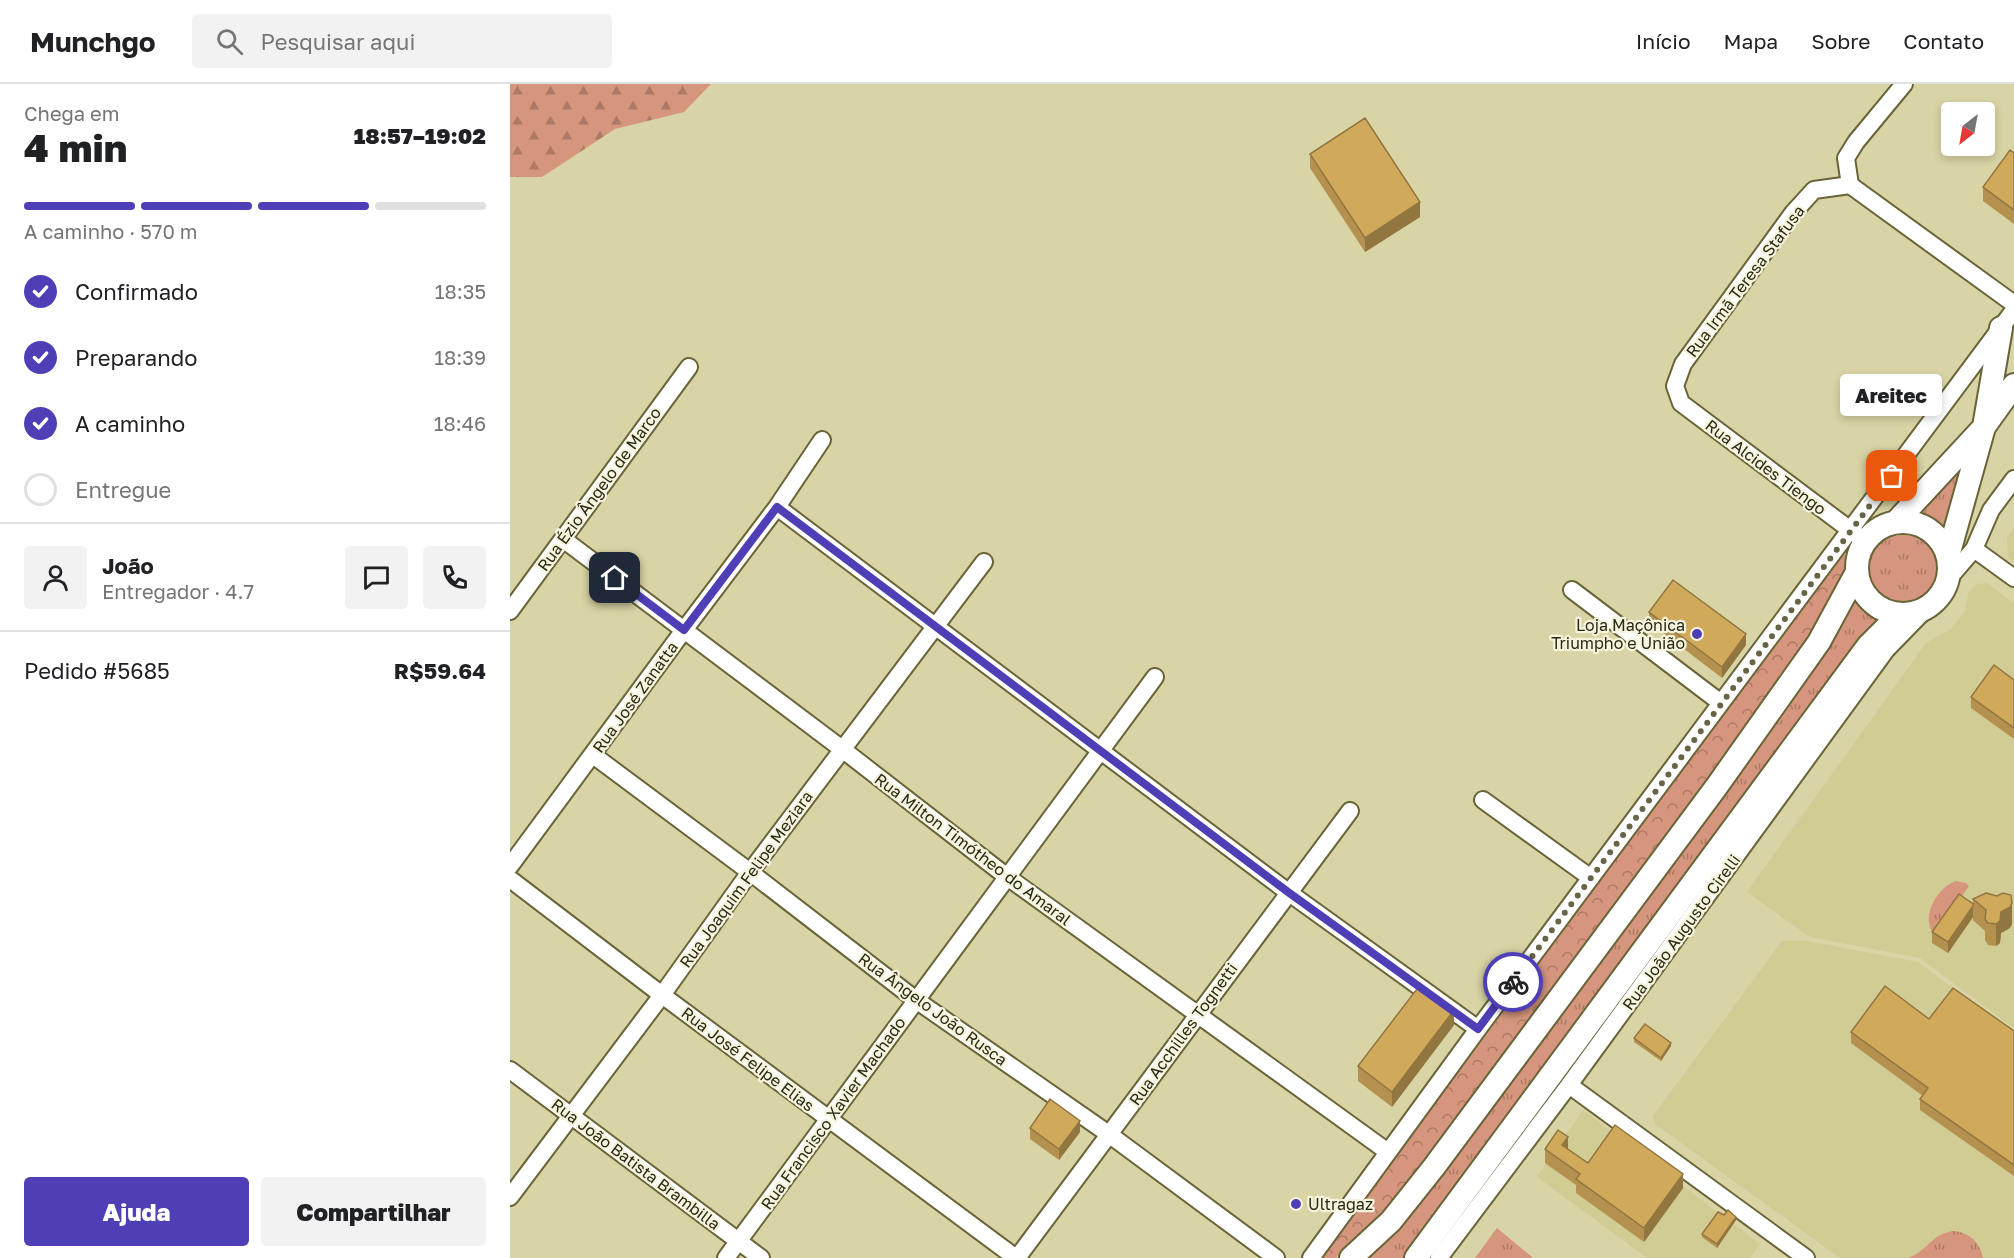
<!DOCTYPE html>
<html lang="pt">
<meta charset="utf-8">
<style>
body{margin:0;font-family:"Golos Text",sans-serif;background:#f2f2f2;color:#202124;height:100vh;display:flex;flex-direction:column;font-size:22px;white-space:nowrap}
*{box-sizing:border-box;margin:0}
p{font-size:20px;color:#757577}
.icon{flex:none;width:33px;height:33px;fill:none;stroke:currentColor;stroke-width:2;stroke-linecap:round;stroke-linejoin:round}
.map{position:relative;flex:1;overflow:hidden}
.details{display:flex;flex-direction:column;background:#fff;width:510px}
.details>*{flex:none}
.needle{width:39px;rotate:211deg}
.controls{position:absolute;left:1431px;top:18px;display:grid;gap:12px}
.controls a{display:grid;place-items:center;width:54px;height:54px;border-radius:6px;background:#fff;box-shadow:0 3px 9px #0003;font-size:30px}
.pin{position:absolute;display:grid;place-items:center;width:51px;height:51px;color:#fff;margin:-26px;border-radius:12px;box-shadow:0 3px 9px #0006}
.courier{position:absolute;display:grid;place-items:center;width:60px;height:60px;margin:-30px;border:4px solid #4f3fb7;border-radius:50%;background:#fff;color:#222;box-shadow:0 2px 8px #0007}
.bubble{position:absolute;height:42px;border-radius:6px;background:#fff;box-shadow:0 3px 9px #0003;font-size:20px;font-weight:800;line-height:42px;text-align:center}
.overview em{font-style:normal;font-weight:800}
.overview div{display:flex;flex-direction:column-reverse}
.overview{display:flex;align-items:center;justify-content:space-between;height:102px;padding:0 24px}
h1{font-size:39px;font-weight:800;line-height:45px}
.bar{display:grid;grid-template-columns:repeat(4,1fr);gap:9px 6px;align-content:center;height:72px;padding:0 24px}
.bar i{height:8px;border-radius:4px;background:#e0e0e0}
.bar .active{background:#4f3fb7}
.bar p{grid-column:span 4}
.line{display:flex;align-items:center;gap:15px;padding:0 24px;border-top:2px solid #e0e0e0}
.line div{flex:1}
.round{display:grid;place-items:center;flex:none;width:63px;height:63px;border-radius:6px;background:#f2f2f2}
ol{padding:0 24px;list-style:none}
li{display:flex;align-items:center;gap:18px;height:66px}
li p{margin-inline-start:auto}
li .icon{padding:6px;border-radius:50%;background:#4f3fb7;color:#fff;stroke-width:4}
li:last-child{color:#757577}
li i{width:33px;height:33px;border:3px solid #e0e0e0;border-radius:50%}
.action{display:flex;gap:12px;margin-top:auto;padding:12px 24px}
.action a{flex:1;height:69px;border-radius:6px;background:#4f3fb7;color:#fff;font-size:24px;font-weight:800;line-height:69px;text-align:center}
.action a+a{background:#f2f2f2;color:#202124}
header{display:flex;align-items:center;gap:36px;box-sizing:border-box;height:84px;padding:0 30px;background:#fff;border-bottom:2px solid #e0e0e0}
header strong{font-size:28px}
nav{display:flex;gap:33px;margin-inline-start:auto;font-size:21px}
.search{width:420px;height:54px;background:#f2f2f2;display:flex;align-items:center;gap:15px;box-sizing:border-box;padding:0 21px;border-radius:6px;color:#757577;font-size:22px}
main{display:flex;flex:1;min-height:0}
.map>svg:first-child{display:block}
.built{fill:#d1cb94}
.grass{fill:url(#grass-tufts)}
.forest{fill:url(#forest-firs)}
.park{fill:url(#park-crowns)}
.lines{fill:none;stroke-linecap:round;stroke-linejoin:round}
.street-casing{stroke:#696438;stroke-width:20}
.secondary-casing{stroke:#696438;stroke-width:26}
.street{stroke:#fff;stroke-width:16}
.secondary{stroke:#fff;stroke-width:22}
.wall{fill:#b4914e}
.shaded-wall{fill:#927640}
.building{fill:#d1a95b;stroke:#927640;stroke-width:1.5}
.done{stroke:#676447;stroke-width:6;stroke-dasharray:0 10.8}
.route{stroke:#4f3fb7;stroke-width:8}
.poi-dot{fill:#4f3fb7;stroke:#f6f4dc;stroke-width:2}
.labels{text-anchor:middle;stroke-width:4.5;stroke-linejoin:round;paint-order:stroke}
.street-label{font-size:16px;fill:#2a2815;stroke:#f6f4dc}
.poi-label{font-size:16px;fill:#2a2815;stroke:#f6f4dc;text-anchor:end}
</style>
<header>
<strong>Munchgo</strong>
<div class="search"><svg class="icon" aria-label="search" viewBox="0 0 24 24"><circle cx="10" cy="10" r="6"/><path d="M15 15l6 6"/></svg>Pesquisar aqui</div>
<nav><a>Início</a><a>Mapa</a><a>Sobre</a><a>Contato</a></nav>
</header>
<main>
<section class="details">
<div class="overview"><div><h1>4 min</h1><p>Chega em</p></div><em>18:57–19:02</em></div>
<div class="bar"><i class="active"></i><i class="active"></i><i class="active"></i><i></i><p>A caminho · 570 m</p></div>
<ol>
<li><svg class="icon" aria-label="check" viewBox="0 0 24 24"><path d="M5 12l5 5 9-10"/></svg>Confirmado<p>18:35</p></li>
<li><svg class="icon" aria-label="check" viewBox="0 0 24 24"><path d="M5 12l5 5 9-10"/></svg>Preparando<p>18:39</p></li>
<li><svg class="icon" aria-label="check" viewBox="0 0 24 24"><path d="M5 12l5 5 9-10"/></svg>A caminho<p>18:46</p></li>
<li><i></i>Entregue</li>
</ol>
<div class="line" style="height:108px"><a class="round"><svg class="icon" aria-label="person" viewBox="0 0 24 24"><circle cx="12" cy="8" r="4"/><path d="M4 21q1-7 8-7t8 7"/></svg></a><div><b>João</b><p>Entregador · 4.7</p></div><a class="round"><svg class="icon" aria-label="chat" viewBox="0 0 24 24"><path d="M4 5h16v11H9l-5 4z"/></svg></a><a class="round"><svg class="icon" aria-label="phone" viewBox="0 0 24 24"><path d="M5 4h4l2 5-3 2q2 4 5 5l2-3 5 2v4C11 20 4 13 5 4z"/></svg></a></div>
<div class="line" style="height:78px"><div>Pedido #5685</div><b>R$59.64</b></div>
<div class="action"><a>Ajuda</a><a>Compartilhar</a></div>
</section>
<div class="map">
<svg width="1504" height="1174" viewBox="0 0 1504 1174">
<defs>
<pattern id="grass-tufts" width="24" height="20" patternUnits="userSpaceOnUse" patternTransform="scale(1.5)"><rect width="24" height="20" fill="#d6967d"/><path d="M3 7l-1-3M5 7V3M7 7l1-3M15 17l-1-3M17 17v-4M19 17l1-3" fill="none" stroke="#ae7a65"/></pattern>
<pattern id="forest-firs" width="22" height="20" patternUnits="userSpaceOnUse" patternTransform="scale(1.5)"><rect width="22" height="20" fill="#d6967d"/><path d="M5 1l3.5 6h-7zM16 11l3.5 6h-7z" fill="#ae7a65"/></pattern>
<pattern id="park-crowns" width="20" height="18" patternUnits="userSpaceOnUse" patternTransform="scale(1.5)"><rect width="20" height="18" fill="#d6967d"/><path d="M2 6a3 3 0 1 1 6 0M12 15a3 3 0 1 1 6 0" fill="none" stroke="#ae7a65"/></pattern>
</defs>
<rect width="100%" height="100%" fill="#d9d4a5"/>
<!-- built -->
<path class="built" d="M 1504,444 L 1504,478 L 1498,474 L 1497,454 Z
M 1477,499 L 1504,519 L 1504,944 L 1410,874 L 1300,853 L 1237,808 L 1416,559 L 1441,545 L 1455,527 L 1459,507 L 1467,500 Z
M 1272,857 L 1296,857 L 1408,878 L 1504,950 L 1504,1174 L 1330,1174 L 1145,1040 L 1143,1032 Z
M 1073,1026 L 1250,1160 L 1240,1174 L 1137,1174 L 1027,1093 Z"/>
<!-- grass -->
<path class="grass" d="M 1453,380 L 1434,447 L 1410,431 Z
M1359 485a34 34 0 1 1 68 0a34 34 0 1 1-68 0Z
M 1344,510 L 1347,510 L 1372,537 L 898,1174 L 850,1174 L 1203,723 L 1330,546 Z
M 1446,797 L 1456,799 L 1459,802 L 1425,851 C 1409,835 1427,803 1446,797 Z
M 987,1144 L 1022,1173 L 1022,1174 L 965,1174 Z
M 1444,1147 C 1460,1149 1470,1158 1473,1174 L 1398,1174 C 1419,1166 1422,1149 1444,1147 Z"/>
<!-- forest -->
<path class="forest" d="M 0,0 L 201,0 L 174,28 L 105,45 L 32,93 L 0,93 Z"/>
<!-- park -->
<path class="park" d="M 1331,470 L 1336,471 L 1338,481 L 1307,542 L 1269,599 L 916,1080 L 886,1115 L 826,1174 L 814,1174 L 813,1172 Z"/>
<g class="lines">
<!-- street casing -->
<g class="street-casing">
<path id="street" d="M 1340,101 L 1504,220
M 267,423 L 778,808 L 968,945
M 53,455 L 332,665 L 496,792 L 878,1068
M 1355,457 L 1171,319 L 1165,302 L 1173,280 L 1283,129 L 1304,106 L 1340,101 L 1336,74 L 1346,58 L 1394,0
M 1464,465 L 1504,494
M 1439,494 L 1464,465 L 1481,426 L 1504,395
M 1062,506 L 1211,619
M 0,527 L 179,283
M 83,671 L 240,788 L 406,916 L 600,1051 L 766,1174
M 973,716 L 1081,794
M 0,782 L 174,546 L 267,423 L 312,356
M 0,795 L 152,911 L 506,1174
M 0,986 L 251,1174
M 1059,1001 L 1296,1174
M 0,1113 L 152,911 L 240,788 L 474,478
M 216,1174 L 645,593
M 507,1174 L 840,727
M 801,1174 L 968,945 L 1504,226
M 929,1174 L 1059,1001 L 1376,566 L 1415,526"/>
</g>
<!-- secondary casing -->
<g class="secondary-casing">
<path id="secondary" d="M 1386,438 L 1474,343 L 1504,301
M1347 484a46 46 0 1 1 92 0a46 46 0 1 1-92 0Z
M 1438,472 L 1474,343 L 1491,244
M 841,1174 L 881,1137 L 924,1083 L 1207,702 L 1309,558 L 1347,488
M 906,1174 L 1358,562 L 1390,530"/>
</g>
<!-- street -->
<use href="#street" class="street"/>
<!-- secondary -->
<use href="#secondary" class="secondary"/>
</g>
<!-- wall -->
<path class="wall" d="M 1504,69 L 1504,140 L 1473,117 L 1473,103 Z
M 800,70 L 910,133 L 855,168 L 800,84 Z
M 1139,528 L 1236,561 L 1212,594 L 1139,538 Z
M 1504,596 L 1504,655 L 1461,624 L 1461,613 Z
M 1487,812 L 1502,840 L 1500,844 L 1491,849 L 1490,859 L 1486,862 L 1478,861 L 1475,856 L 1475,847 L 1463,836 L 1463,833 L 1438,869 L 1422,859 L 1422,848 L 1463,820 L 1463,815 Z
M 1419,935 L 1504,947 L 1504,1092 L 1410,1026 L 1410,1015 L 1413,1012 L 1341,959 L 1341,948 Z
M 944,941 L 882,1023 L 848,997 L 848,982 Z
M 1124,954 L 1161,962 L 1151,977 L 1124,958 Z
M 520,1044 L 570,1048 L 549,1076 L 520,1055 Z
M 1035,1065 L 1058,1065 L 1078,1079 L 1173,1104 L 1134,1158 L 1066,1109 L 1066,1101 L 1035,1079 Z
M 1214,1131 L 1226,1136 L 1207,1164 L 1192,1153 L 1192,1150 Z"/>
<!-- shaded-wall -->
<path class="shaded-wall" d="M 910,118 L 910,133 L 855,168 L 855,154 Z
M 1236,550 L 1236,561 L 1212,594 L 1212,583 Z
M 1502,819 L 1502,840 L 1500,844 L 1491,849 L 1490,859 L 1486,862 L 1486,840 L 1491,828 Z
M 1463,822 L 1463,833 L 1438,869 L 1438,858 Z
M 944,926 L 944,941 L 882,1023 L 882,1008 Z
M 1161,959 L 1161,962 L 1151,977 L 1151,974 Z
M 570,1037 L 570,1048 L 549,1076 L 549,1065 Z
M 1058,1053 L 1058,1067 L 1052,1061 Z
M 1173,1090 L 1173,1104 L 1134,1158 L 1134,1144 Z
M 1226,1133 L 1226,1136 L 1207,1164 L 1207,1160 Z"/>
<!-- building -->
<path class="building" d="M 855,34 L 910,118 L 855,154 L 800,70 Z
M 1500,66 L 1504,69 L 1504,126 L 1473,103 Z
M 1163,496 L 1236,550 L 1212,583 L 1139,528 Z
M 1484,581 L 1504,596 L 1504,644 L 1461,613 Z
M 1476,809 L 1487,812 L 1493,809 L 1501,811 L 1502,819 L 1500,823 L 1491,828 L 1490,837 L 1486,840 L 1478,839 L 1475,835 L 1476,826 L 1463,815 Z
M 1449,810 L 1463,820 L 1463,822 L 1438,858 L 1422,848 Z
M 910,901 L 944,926 L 882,1008 L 848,982 Z
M 1375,902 L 1419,935 L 1443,904 L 1504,947 L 1504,1081 L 1410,1015 L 1418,1004 L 1341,948 Z
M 1135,940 L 1161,959 L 1151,974 L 1124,954 Z
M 540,1015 L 570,1037 L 549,1065 L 520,1044 Z
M 1105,1041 L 1173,1090 L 1134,1144 L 1066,1095 L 1070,1090 L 1035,1065 L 1048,1046 L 1058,1053 L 1052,1061 L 1078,1079 Z
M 1218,1126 L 1226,1133 L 1207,1160 L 1192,1150 L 1208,1128 L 1214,1131 Z"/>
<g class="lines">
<!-- done -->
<path class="done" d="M 1003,898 L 1382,392"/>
<!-- route -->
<path class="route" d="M 105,494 L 174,546 L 267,423 L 778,808 L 968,945 L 1003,898"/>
</g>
<!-- markers -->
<g class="poi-dot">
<circle cx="1187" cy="550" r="6"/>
<circle cx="786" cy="1120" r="6"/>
</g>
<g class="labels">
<!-- street labels -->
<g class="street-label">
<text transform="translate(1235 197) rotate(-53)" y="6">Rua Irmã Teresa Stafusa</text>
<text transform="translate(1256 383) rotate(37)" y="6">Rua Alcides Tiengo</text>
<text transform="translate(89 405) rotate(-54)" y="6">Rua Ézio Ângelo de Marco</text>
<text transform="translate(125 613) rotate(-54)" y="6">Rua José Zanatta</text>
<text transform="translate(463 765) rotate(37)" y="6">Rua Milton Timótheo do Amaral</text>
<text transform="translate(236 795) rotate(-54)" y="6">Rua Joaquim Felipe Meziara</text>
<text transform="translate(1171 848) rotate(-54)" y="6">Rua João Augusto Cirelli</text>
<text transform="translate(423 925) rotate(36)" y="6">Rua Ângelo João Rusca</text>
<text transform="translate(673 950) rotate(-54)" y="6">Rua Acchilles Tognetti</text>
<text transform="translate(238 975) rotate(37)" y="6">Rua José Felipe Elias</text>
<text transform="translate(323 1029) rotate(-54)" y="6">Rua Francisco Xavier Machado</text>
<text transform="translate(126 1080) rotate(37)" y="6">Rua João Batista Brambilla</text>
</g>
<!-- poi labels -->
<g class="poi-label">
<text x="1175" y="547">Loja Maçônica<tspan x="1175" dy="18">Triumpho e União</tspan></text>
<text x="798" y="1126" text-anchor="start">Ultragaz</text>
</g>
</g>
</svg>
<div class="controls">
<a><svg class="needle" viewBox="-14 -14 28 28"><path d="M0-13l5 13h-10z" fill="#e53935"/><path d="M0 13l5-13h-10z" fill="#757577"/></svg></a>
</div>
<div class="pin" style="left:1382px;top:392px;background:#ea580c"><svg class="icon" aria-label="bag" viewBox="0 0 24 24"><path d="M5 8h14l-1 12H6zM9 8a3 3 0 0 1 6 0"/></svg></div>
<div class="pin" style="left:105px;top:494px;background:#1f2937"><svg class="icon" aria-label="home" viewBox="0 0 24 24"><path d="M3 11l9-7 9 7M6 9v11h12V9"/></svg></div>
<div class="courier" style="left:1003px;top:898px"><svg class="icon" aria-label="bike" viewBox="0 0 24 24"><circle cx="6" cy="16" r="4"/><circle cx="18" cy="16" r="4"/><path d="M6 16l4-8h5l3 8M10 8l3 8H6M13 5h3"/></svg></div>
<div class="bubble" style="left:1330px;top:290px;width:102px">Areitec</div>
</div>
</main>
